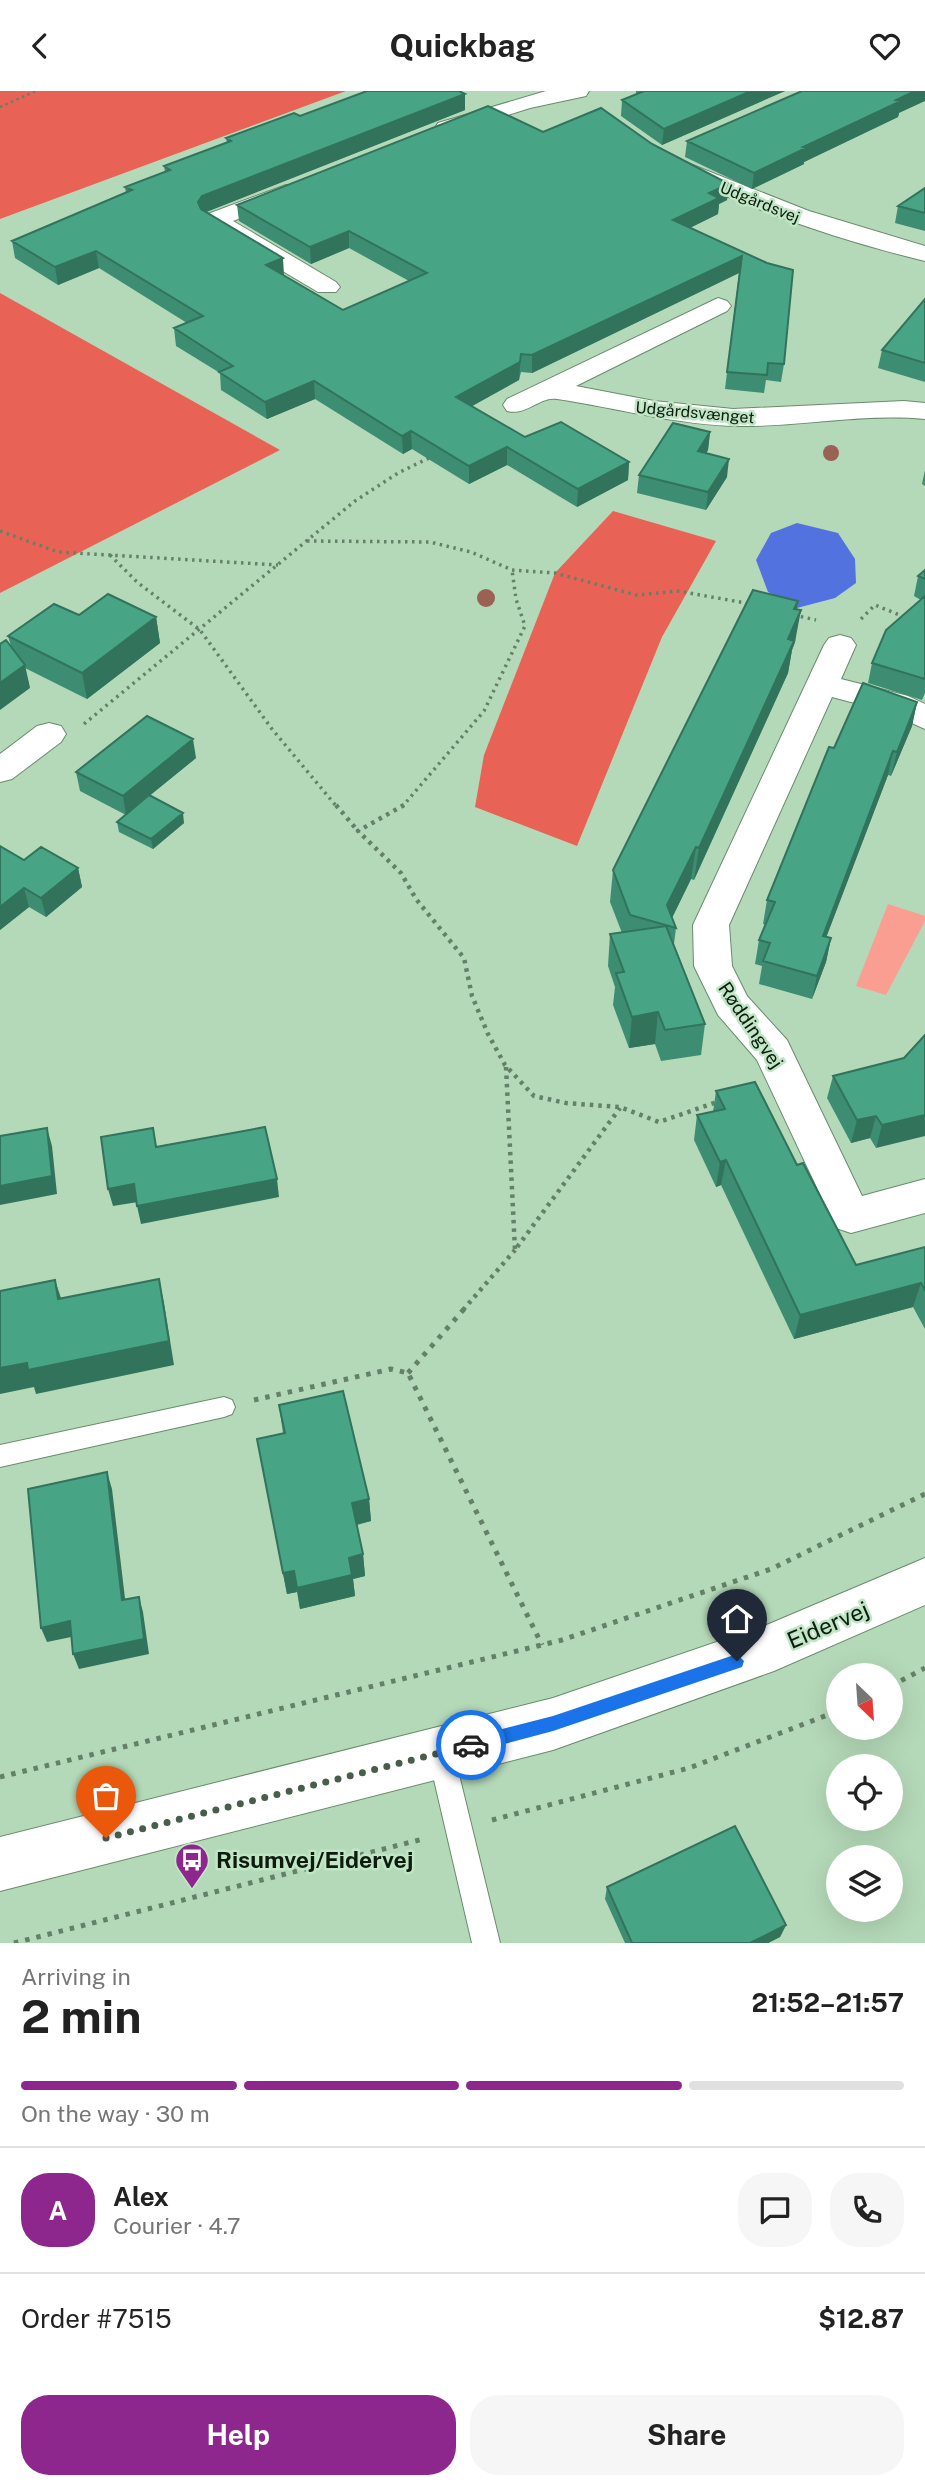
<!DOCTYPE html>
<meta charset="utf-8">
<style>
body{margin:0;font-family:"Public Sans",sans-serif;background:#f6f6f6;color:#222;height:100vh;display:flex;flex-direction:column;font-size:26px;white-space:nowrap}
*{box-sizing:border-box;margin:0}
p{font-size:23px;color:#767676}
.icon{flex:none;width:38px;height:38px;fill:none;stroke:currentColor;stroke-width:2;stroke-linecap:round;stroke-linejoin:round}
.map{position:relative;height:1852px;overflow:hidden}
.details{display:flex;flex-direction:column;background:#fff;flex:1}
.details>*{flex:none}
.needle{width:46px;rotate:155deg}
.tools{position:absolute;left:826px;top:1572px;display:grid;gap:14px}
.tools a{display:grid;place-items:center;width:77px;height:77px;border-radius:50%;background:#fff;box-shadow:0 7px 28px #0002;font-size:35px}
.pin{position:absolute;display:grid;place-items:center;width:60px;height:60px;color:#fff;margin:-72px -30px;border-radius:50% 50% 50% 0;rotate:-45deg;box-shadow:0 0 7px #0007}
.pin .icon{rotate:45deg}
.courier{position:absolute;display:grid;place-items:center;width:70px;height:70px;margin:-35px;border:5px solid #1a73e8;border-radius:50%;background:#fff;color:#222;box-shadow:0 2px 9px #0007}
.overview em{font-style:normal;font-weight:700}
.overview div{display:flex;flex-direction:column-reverse}
.overview{display:flex;align-items:center;justify-content:space-between;height:119px;padding:0 21px}
h1{font-size:46px;font-weight:700;line-height:52px}
.bar{display:grid;grid-template-columns:repeat(4,1fr);gap:10px 7px;align-content:center;height:84px;padding:0 21px}
.bar i{height:9px;border-radius:5px;background:#e0e0e0}
.bar .current{background:#8d278d}
.bar p{grid-column:span 4}
.line{display:flex;align-items:center;gap:18px;padding:0 21px;border-top:2px solid #e0e0e0}
.line div{flex:1}
.round{display:grid;place-items:center;flex:none;width:74px;height:74px;border-radius:28px;background:#f6f6f6}
.primary-button{display:flex;gap:14px;margin-top:auto;padding:14px 21px}
.primary-button a{flex:1;height:80px;border-radius:28px;background:#8d278d;color:#fff;font-size:28px;font-weight:700;line-height:80px;text-align:center}
.primary-button a+a{background:#f6f6f6;color:#222}
header{display:flex;justify-content:space-between;align-items:center;height:91px;padding:0 21px;background:#fff;font-size:32px;font-weight:700}
.map>svg:first-child{display:block}
.green{fill:#fa9e91}
.forest{fill:#e86356}
.water{fill:#5273df}
.lines{fill:none;stroke-linecap:round;stroke-linejoin:round}
.service-casing{stroke:#698b6d;stroke-width:2}
.minor-casing{stroke:#698b6d;stroke-width:2}
.tertiary-casing{stroke:#698b6d;stroke-width:2}
.path-far3{stroke:#658069;stroke-width:2.5;stroke-dasharray:2.5 3.5;stroke-linecap:butt}
.path-far2{stroke:#658069;stroke-width:3.5;stroke-dasharray:2.5 4.5;stroke-linecap:butt}
.path-far1{stroke:#658069;stroke-width:4.5;stroke-dasharray:3.5 5;stroke-linecap:butt}
.path{stroke:#658069;stroke-width:5;stroke-dasharray:4.5 7;stroke-linecap:butt}
.service{fill:#fff;fill-rule:evenodd}
.minor{fill:#fff;fill-rule:evenodd}
.tertiary{fill:#fff;fill-rule:evenodd}
.tree{fill:#996254}
.wall{fill:#3d8d72}
.shaded-wall{fill:#32735c}
.building{fill:#47a484;stroke:#32735c;stroke-width:2}
.route{fill:#1a73e8}
.done{stroke:#485e4b;stroke-width:7;stroke-dasharray:0 12.6}
.labels{text-anchor:middle;stroke-width:5;stroke-linejoin:round;paint-order:stroke}
.far-street-label{font-size:16px;fill:#0e1c10;stroke:#c0e6c5}
.street-label{font-size:19px;fill:#0e1c10;stroke:#c0e6c5}
.near-street-label{font-size:23px;fill:#0e1c10;stroke:#c0e6c5}
.near-poi-label{font-size:23px;font-weight:bold;fill:#0e1c10;stroke:#c0e6c5;text-anchor:start}
</style>
<header><svg class="icon" aria-label="back" viewBox="0 0 24 24"><path d="M15 5l-7 7 7 7"/></svg>Quickbag<svg class="icon" aria-label="heart" viewBox="0 0 24 24"><path d="M12 20l-8-8c-3-5 5-10 8-4 3-6 11-1 8 4z"/></svg></header>
<div class="map">
<svg width="925" height="1852" viewBox="0 0 925 1852">
<rect width="100%" height="100%" fill="#b4d9b8"/>
<!-- green -->
<path class="green" d="M 888,813 L 925,825 L 925,830 L 886,904 L 856,895 Z"/>
<!-- forest -->
<path class="forest" d="M 0,0 L 346,0 L 0,128 Z
M 0,202 L 280,359 L 0,502 Z
M 613,420 L 716,450 L 662,546 L 577,755 L 475,716 L 484,664 L 555,482 Z"/>
<!-- water -->
<path class="water" d="M 797,432 L 838,442 L 855,468 L 856,492 L 835,507 L 797,517 L 768,501 L 756,469 L 771,442 Z"/>
<g class="lines">
<!-- service casing -->
<g class="service-casing">
<path id="service" d="M 224,1306 L 232,1309 L 235,1316 L 232,1323 L 224,1326 L 0,1376 L 0,1354 Z
M 441,1650 L 450,1654 L 454,1663 L 500,1852 L 472,1852 L 428,1663 L 432,1654 Z"/>
</g>
<!-- minor casing -->
<g class="minor-casing">
<path id="minor" d="M 546,0 L 589,0 L 586,5 L 530,17 L 446,44 L 435,37 L 438,32 Z
M 680,69 L 809,120 L 925,155 L 925,170 C 838,149 753,119 672,81 L 668,76 L 672,71 Z
M 286,94 L 294,96 L 298,101 L 294,106 L 233,130 L 336,191 L 340,196 L 336,201 L 318,201 L 205,134 L 202,129 L 205,124 Z
M 718,207 L 727,210 L 731,215 L 727,220 L 576,295 L 654,310 L 733,318 L 904,310 L 925,312 L 925,328 C 862,322 800,336 738,335 C 676,334 618,317 557,308 C 540,305 527,325 507,320 L 503,314 L 507,308 Z
M 840,544 L 851,547 L 856,554 L 841,588 L 908,605 L 925,613 L 925,638 L 885,620 L 832,606 L 729,834 L 732,875 L 747,905 L 787,949 L 862,1105 L 925,1088 L 925,1122 L 851,1142 L 836,1137 L 757,969 L 718,924 L 694,875 L 693,834 L 824,554 L 829,547 Z
M 49,632 L 61,635 L 66,643 L 61,651 L 12,688 L 0,691 L 0,663 L 37,635 Z"/>
</g>
<!-- tertiary casing -->
<g class="tertiary-casing">
<path id="tertiary" d="M 925,1467 L 925,1514 L 774,1580 L 553,1659 L 0,1800 L 0,1746 L 553,1607 L 769,1533 Z"/>
</g>
<!-- path-far3 -->
<path class="path-far3" d="M 0,16 L 36,0"/>
<!-- path-far2 -->
<path class="path-far2" d="M 0,440 L 58,461 L 278,474
M 307,450 L 430,451 L 471,461 L 512,479 L 555,482 L 636,504 L 678,500 L 751,513
M 110,464 L 137,491 L 200,539 L 272,638 L 337,716
M 794,524 L 816,529
M 861,528 L 875,514 L 907,527
M 84,633 L 355,410 L 398,382 L 431,366
M 402,716 L 484,620 L 525,535 L 516,508 L 512,479"/>
<!-- path-far1 -->
<path class="path-far1" d="M 336,714 L 358,740
M 404,714 L 358,740 L 401,782 L 416,808 L 464,867 L 472,905 L 488,943 L 505,974 L 534,1005 L 566,1012 L 620,1016 L 659,1031 L 720,1010
M 506,976 L 515,1159 L 620,1017
M 463,1219 L 515,1159"/>
<!-- path -->
<path class="path" d="M 408,1282 L 465,1217
M 254,1309 L 391,1278 L 408,1282 L 542,1554
M 891,1595 L 925,1577
M 0,1686 L 562,1549 L 771,1478 L 925,1403
M 492,1729 L 689,1677 L 838,1620
M 14,1852 L 423,1748"/>
<!-- service -->
<use href="#service" class="service"/>
<!-- minor -->
<use href="#minor" class="minor"/>
<!-- tertiary -->
<use href="#tertiary" class="tertiary"/>
</g>
<!-- trees -->
<g class="tree">
<circle cx="831" cy="362" r="8"/>
<circle cx="486" cy="507" r="9"/>
</g>
<!-- wall -->
<path class="wall" d="M 636,0 L 785,0 L 662,54 L 621,25 L 622,9 L 636,3 Z
M 465,19 L 205,121 L 284,184 L 283,185 L 343,219 L 409,190 L 349,157 L 311,173 L 239,130 L 237,114 L 543,41 L 652,53 L 729,93 L 727,109 L 719,113 L 718,123 L 690,137 L 767,172 L 784,273 L 781,291 L 766,289 L 764,302 L 725,298 L 739,182 L 532,282 L 521,281 L 519,289 L 472,315 L 525,346 L 629,371 L 628,389 L 577,416 L 507,374 L 469,393 L 412,358 L 403,363 L 315,308 L 267,328 L 221,299 L 220,282 L 176,255 L 174,237 L 187,232 L 99,177 L 58,194 L 15,167 L 12,150 L 126,102 L 125,96 L 165,81 L 164,75 L 227,52 L 226,47 L 300,25 Z
M 899,22 L 898,26 L 804,71 L 804,73 L 752,98 L 685,66 L 687,50 Z
M 925,97 L 925,140 L 895,132 L 898,115 Z
M 925,208 L 925,291 L 878,277 L 882,259 Z
M 710,341 L 708,359 L 706,362 L 727,386 L 706,419 L 637,402 L 639,384 Z
M 925,379 L 925,395 L 922,393 Z
M 925,479 L 925,602 L 922,609 L 868,592 L 872,572 L 921,509 L 914,505 L 918,485 Z
M 798,510 L 795,551 L 792,559 L 788,582 L 694,789 L 691,788 L 672,827 L 676,837 L 674,853 L 705,933 L 701,964 L 661,970 L 655,953 L 629,957 L 613,914 L 615,896 L 608,875 L 610,843 L 622,842 L 610,811 L 613,779 Z
M 79,524 L 156,526 L 160,552 L 87,608 L 25,577 L 30,597 L 11,555 L 8,545 Z
M 917,611 L 912,635 L 891,685 L 888,684 L 826,846 L 831,847 L 826,871 L 812,908 L 759,893 L 762,875 L 755,873 L 759,849 L 766,834 L 763,833 L 767,809 L 834,657 Z
M 196,667 L 150,704 L 184,732 L 153,758 L 119,741 L 117,731 L 126,724 L 80,700 L 76,681 Z
M 0,755 L 24,769 L 78,777 L 82,796 L 46,826 L 29,816 L 0,839 Z
M 904,967 L 876,1057 L 870,1047 L 851,1052 L 827,1007 L 833,985 Z
M 716,1000 L 797,1074 L 856,1174 L 925,1156 L 925,1238 L 913,1216 L 794,1248 L 721,1094 L 716,1096 L 694,1049 L 697,1024 L 713,1021 Z
M 279,1314 L 369,1408 L 371,1430 L 357,1434 L 363,1463 L 365,1485 L 353,1488 L 355,1505 L 300,1518 L 297,1501 L 287,1503 L 261,1370 L 283,1342 Z
M 607,1796 L 786,1834 L 780,1846 L 768,1852 L 625,1852 L 605,1808 Z"/>
<!-- shaded-wall -->
<path class="shaded-wall" d="M 751,0 L 785,0 L 662,54 L 664,38 Z
M 915,0 L 925,0 L 925,10 L 899,22 L 898,26 L 804,71 L 804,73 L 752,98 L 754,82 L 896,9 Z
M 465,3 L 465,19 L 204,122 L 200,128 L 198,111 L 202,105 Z
M 729,93 L 727,109 L 719,113 L 718,123 L 671,146 L 673,129 L 709,102 Z
M 349,140 L 349,157 L 311,173 L 310,156 Z
M 96,160 L 99,177 L 58,194 L 55,176 Z
M 742,165 L 739,182 L 532,282 L 532,264 Z
M 283,167 L 284,184 L 267,191 L 266,174 Z
M 521,263 L 519,289 L 456,324 L 456,306 Z
M 314,290 L 315,308 L 267,328 L 265,311 Z
M 411,340 L 412,358 L 403,363 L 402,345 Z
M 710,341 L 708,359 L 696,379 L 698,360 Z
M 507,356 L 507,374 L 469,393 L 469,375 Z
M 729,368 L 727,386 L 706,419 L 708,401 Z
M 629,371 L 628,389 L 577,416 L 578,398 Z
M 798,510 L 794,535 L 801,519 L 795,551 L 792,559 L 788,582 L 694,789 L 699,757 Z
M 156,526 L 160,552 L 87,608 L 82,582 Z
M 25,574 L 30,597 L 0,619 L 0,592 Z
M 917,611 L 912,635 L 891,685 L 897,661 Z
M 193,648 L 196,667 L 126,724 L 123,705 Z
M 893,660 L 888,684 L 818,868 L 823,845 Z
M 183,722 L 184,732 L 153,758 L 151,748 Z
M 696,756 L 691,788 L 668,835 L 667,814 Z
M 78,777 L 82,796 L 46,826 L 41,807 Z
M 24,797 L 29,816 L 0,839 L 0,816 Z
M 831,847 L 826,871 L 812,908 L 817,885 Z
M 658,921 L 655,953 L 629,957 L 632,926 Z
M 925,1024 L 925,1045 L 876,1057 L 882,1034 Z
M 876,1025 L 870,1047 L 851,1052 L 857,1029 Z
M 47,1037 L 52,1055 L 57,1103 L 0,1114 L 0,1095 Z
M 726,1069 L 721,1094 L 716,1096 L 720,1071 Z
M 277,1088 L 279,1106 L 141,1133 L 137,1115 Z
M 134,1093 L 138,1111 L 113,1115 L 108,1098 Z
M 159,1188 L 164,1212 L 174,1274 L 36,1303 L 34,1296 L 0,1303 L 0,1277 Z
M 55,1189 L 63,1213 L 58,1208 Z
M 921,1192 L 913,1216 L 794,1248 L 800,1224 Z
M 107,1381 L 112,1398 L 127,1524 L 122,1509 Z
M 369,1408 L 371,1430 L 354,1434 L 352,1412 Z
M 363,1463 L 365,1485 L 353,1488 L 355,1505 L 300,1518 L 297,1497 L 349,1467 Z
M 294,1480 L 297,1501 L 287,1503 L 283,1482 Z
M 139,1506 L 143,1521 L 149,1563 L 79,1578 L 73,1563 Z
M 70,1530 L 76,1545 L 47,1551 L 41,1537 Z
M 786,1834 L 780,1846 L 768,1852 L 750,1852 Z"/>
<!-- building -->
<path class="building" d="M 367,0 L 459,0 L 465,3 L 202,105 L 198,111 L 201,118 L 283,167 L 266,174 L 343,219 L 427,182 L 349,140 L 310,156 L 237,114 L 488,15 L 543,41 L 601,17 L 652,53 L 729,93 L 709,102 L 719,107 L 673,129 L 767,172 L 793,179 L 784,273 L 768,272 L 767,284 L 727,281 L 742,165 L 532,264 L 521,263 L 520,271 L 456,306 L 525,346 L 561,331 L 629,371 L 578,398 L 507,356 L 469,375 L 411,340 L 402,345 L 314,290 L 265,311 L 219,281 L 233,275 L 174,237 L 203,225 L 96,160 L 55,176 L 12,150 L 132,99 L 125,96 L 170,79 L 164,75 L 231,50 L 226,47 L 294,22 L 300,25 Z
M 644,0 L 643,0 L 751,0 L 664,38 L 622,9 Z
M 802,0 L 915,0 L 896,9 L 901,10 L 803,56 L 806,57 L 754,82 L 687,50 Z
M 925,97 L 925,122 L 898,115 Z
M 925,208 L 925,272 L 882,259 Z
M 673,332 L 710,341 L 698,360 L 729,368 L 708,401 L 639,384 Z
M 925,479 L 925,488 L 918,485 Z
M 753,499 L 798,510 L 794,518 L 801,519 L 788,548 L 794,550 L 699,757 L 696,756 L 667,814 L 676,837 L 630,824 L 613,779 Z
M 108,503 L 156,526 L 82,582 L 8,545 L 54,513 L 79,524 Z
M 925,505 L 925,588 L 872,572 L 886,539 Z
M 6,549 L 25,574 L 0,592 L 0,553 Z
M 863,592 L 917,611 L 897,661 L 893,660 L 823,845 L 831,847 L 817,885 L 763,870 L 770,852 L 759,849 L 775,811 L 767,809 L 829,656 L 834,657 Z
M 147,625 L 193,648 L 123,705 L 76,681 Z
M 149,704 L 183,722 L 151,748 L 117,731 Z
M 0,755 L 24,769 L 41,756 L 78,777 L 41,807 L 24,797 L 0,816 Z
M 666,835 L 705,933 L 665,939 L 658,921 L 632,926 L 616,882 L 624,881 L 610,843 Z
M 925,944 L 925,1024 L 882,1034 L 876,1025 L 857,1029 L 833,985 L 904,967 Z
M 755,991 L 797,1074 L 803,1072 L 856,1174 L 925,1156 L 925,1199 L 921,1192 L 800,1224 L 726,1069 L 720,1071 L 697,1024 L 725,1018 L 716,1000 Z
M 265,1036 L 277,1088 L 137,1115 L 134,1093 L 108,1098 L 101,1046 L 153,1037 L 156,1056 Z
M 47,1037 L 52,1085 L 0,1095 L 0,1045 Z
M 159,1188 L 169,1250 L 28,1279 L 27,1272 L 0,1277 L 0,1200 L 55,1189 L 58,1208 Z
M 343,1300 L 369,1408 L 352,1412 L 363,1463 L 349,1467 L 352,1484 L 297,1497 L 294,1480 L 283,1482 L 257,1348 L 285,1342 L 279,1314 Z
M 107,1381 L 122,1509 L 139,1506 L 144,1548 L 73,1563 L 70,1530 L 41,1537 L 28,1398 Z
M 735,1735 L 786,1834 L 750,1852 L 632,1852 L 607,1796 Z"/>
<!-- route -->
<path class="route" d="M 737,1563 L 744,1570 L 742,1576 L 553,1640 L 471,1662 L 464,1654 L 471,1646 L 553,1625 Z"/>
<g class="lines">
<!-- done -->
<path class="done" d="M 106,1747 L 471,1654"/>
</g>
<!-- icons -->
<defs>
<g id="bus-pin" transform="scale(1.75)"><path d="M0 17L-7.5 6A9.5 9.5 0 1 1 7.5 6Z" fill="#8d278d" stroke="#c0e6c5"/><path d="M-5-6H5V4H4V6H2V4H-2V6H-4V4H-5ZM-3.5-4V0h7V-4ZM-3.5 1.2v1.5H-2V1.2ZM2 1.2v1.5H3.5V1.2Z" fill="#fff"/></g>
</defs>
<g fill-rule="evenodd">
<use href="#bus-pin" x="192" y="1769"/>
</g>
<g class="labels">
<!-- far-street labels -->
<g class="far-street-label">
<text transform="translate(760 111) rotate(22)" y="6">Udgårdsvej</text>
<text transform="translate(695 321) rotate(5)" y="6">Udgårdsvænget</text>
</g>
<!-- street labels -->
<g class="street-label">
<text transform="translate(751 934) rotate(56)" y="7">Røddingvej</text>
</g>
<!-- near-street labels -->
<g class="near-street-label">
<text transform="translate(828 1534) rotate(-23)" y="8">Eidervej</text>
</g>
<!-- near-poi labels -->
<g class="near-poi-label">
<text x="216" y="1777">Risumvej/Eidervej</text>
</g>
</g>
</svg>
<div class="tools">
<a><svg class="needle" viewBox="-14 -14 28 28"><path d="M0-13l5 13h-10z" fill="#e53935"/><path d="M0 13l5-13h-10z" fill="#767676"/></svg></a>
<a><svg class="icon" aria-label="locate" viewBox="0 0 24 24"><circle cx="12" cy="12" r="6"/><path d="M12 2v4M12 18v4M2 12h4M18 12h4"/></svg></a>
<a><svg class="icon" aria-label="layers" viewBox="0 0 24 24"><path d="M12 4l9 5-9 5-9-5zM3 14l9 5 9-5"/></svg></a>
</div>
<div class="pin" style="left:106px;top:1747px;background:#ea580c"><svg class="icon" aria-label="bag" viewBox="0 0 24 24"><path d="M5 8h14l-1 12H6zM9 8a3 3 0 0 1 6 0"/></svg></div>
<div class="pin" style="left:737px;top:1570px;background:#1f2937"><svg class="icon" aria-label="home" viewBox="0 0 24 24"><path d="M3 11l9-7 9 7M6 9v11h12V9"/></svg></div>
<div class="courier" style="left:471px;top:1654px"><svg class="icon" aria-label="car" viewBox="0 0 24 24"><path d="M5 17H2v-5l4-1 3-4h7l3 4 3 1v5h-3M9 17h6M6 11h13"/><circle cx="7" cy="17" r="2"/><circle cx="17" cy="17" r="2"/></svg></div>
</div>
<section class="details">
<div class="overview"><div><h1>2 min</h1><p>Arriving in</p></div><em>21:52–21:57</em></div>
<div class="bar"><i class="current"></i><i class="current"></i><i class="current"></i><i></i><p>On the way · 30 m</p></div>
<div class="line" style="height:126px"><b class="round" style="background:#8d278d;color:#fff">A</b><div><b>Alex</b><p>Courier · 4.7</p></div><a class="round"><svg class="icon" aria-label="chat" viewBox="0 0 24 24"><path d="M4 5h16v11H9l-5 4z"/></svg></a><a class="round"><svg class="icon" aria-label="phone" viewBox="0 0 24 24"><path d="M5 4h4l2 5-3 2q2 4 5 5l2-3 5 2v4C11 20 4 13 5 4z"/></svg></a></div>
<div class="line" style="height:91px"><div>Order #7515</div><b>$12.87</b></div>
<div class="primary-button"><a>Help</a><a>Share</a></div>
</section>
